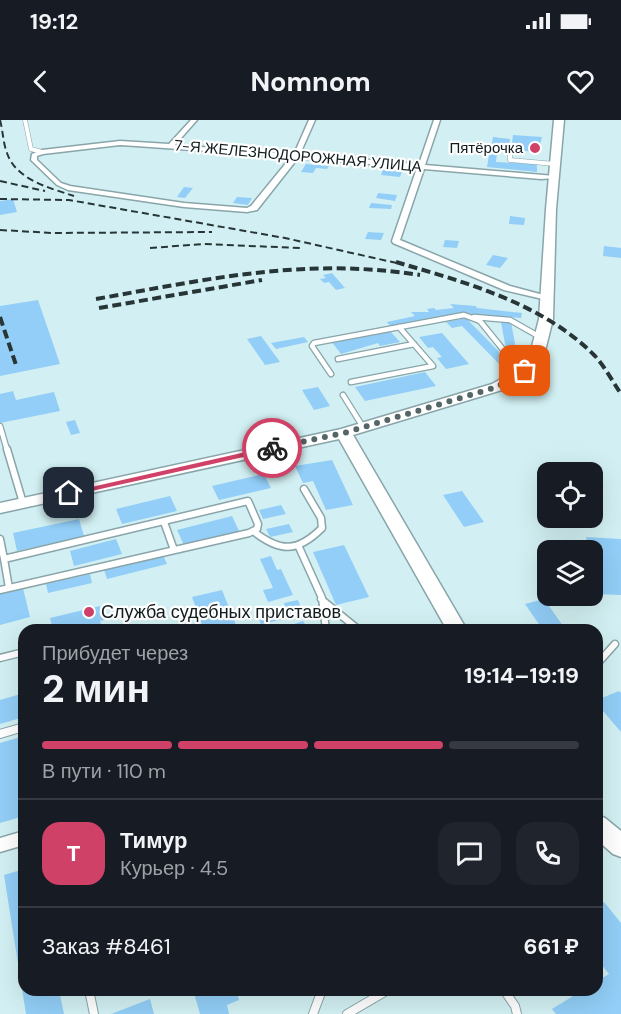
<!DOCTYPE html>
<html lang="ru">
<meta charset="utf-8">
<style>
body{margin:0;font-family:"DM Sans",sans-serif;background:#20242c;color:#f1f3f6;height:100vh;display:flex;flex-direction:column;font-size:22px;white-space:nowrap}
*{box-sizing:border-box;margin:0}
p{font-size:20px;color:#9ea1a6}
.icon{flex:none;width:33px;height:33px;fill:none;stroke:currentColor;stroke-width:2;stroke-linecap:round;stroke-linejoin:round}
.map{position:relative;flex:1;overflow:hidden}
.side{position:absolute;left:18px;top:504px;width:585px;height:372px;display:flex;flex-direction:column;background:#171b24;border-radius:18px;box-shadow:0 6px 24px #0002}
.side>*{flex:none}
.controls{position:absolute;left:537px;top:342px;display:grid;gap:12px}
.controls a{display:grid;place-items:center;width:66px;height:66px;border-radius:12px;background:#171b24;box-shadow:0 6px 24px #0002;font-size:30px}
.pin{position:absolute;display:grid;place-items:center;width:51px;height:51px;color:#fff;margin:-26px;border-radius:12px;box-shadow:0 3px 9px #0006}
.courier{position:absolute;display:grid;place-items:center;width:60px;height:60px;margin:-30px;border:4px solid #d04168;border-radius:50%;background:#fff;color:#222;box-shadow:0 2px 8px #0007}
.headline em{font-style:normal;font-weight:700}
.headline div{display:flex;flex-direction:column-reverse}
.headline{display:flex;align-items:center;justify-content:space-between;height:102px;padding:0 24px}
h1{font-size:39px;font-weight:700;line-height:45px}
.bar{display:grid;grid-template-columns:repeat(4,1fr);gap:9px 6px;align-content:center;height:72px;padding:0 24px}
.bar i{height:8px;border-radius:4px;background:#363941}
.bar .active{background:#d04168}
.bar p{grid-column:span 4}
.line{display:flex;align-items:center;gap:15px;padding:0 24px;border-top:2px solid #363941}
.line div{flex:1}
.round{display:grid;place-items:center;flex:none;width:63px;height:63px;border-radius:18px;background:#20242c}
.status{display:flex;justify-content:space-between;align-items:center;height:42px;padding:0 30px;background:#171b24;direction:ltr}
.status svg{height:16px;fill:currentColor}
header{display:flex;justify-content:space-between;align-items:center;height:78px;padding:0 24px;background:#171b24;font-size:27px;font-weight:700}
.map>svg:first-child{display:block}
.building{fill:#92cef7}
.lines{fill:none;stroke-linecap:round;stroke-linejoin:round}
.lane-far3-casing{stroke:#89a5a9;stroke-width:5}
.lane-far2-casing{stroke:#89a5a9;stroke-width:7}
.lane-far1-casing{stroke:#89a5a9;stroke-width:9}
.lane-casing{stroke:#89a5a9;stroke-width:10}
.street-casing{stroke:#89a5a9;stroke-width:3}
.primary-casing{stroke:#89a5a9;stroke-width:3}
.lane-far3{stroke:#fff;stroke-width:4}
.lane-far2{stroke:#fff;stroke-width:4.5}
.lane-far1{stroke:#fff;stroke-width:6}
.lane{stroke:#fff;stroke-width:8}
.street{fill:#fff;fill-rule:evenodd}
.primary{fill:#fff;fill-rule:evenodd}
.rail-far1{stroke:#283537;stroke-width:2;stroke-dasharray:7 4;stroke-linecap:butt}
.rail{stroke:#283537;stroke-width:4;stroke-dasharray:9 4.5;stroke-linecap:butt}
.route{fill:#d04168}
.done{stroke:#556669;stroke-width:6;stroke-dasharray:0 10.8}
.poi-dot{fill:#d04168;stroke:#fff;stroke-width:2}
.labels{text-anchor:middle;stroke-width:4.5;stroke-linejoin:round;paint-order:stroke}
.far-poi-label{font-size:15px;fill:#111c1e;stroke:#fff;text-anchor:end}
.far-street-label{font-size:15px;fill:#111c1e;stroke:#fff}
.poi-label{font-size:18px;fill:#111c1e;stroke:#fff;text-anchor:start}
</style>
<div class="status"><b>19:12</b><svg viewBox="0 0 49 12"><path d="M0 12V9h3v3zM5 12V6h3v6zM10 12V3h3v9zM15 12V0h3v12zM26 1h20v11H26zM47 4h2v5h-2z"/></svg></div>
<header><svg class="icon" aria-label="back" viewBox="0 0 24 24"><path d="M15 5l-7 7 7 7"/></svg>Nomnom<svg class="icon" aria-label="heart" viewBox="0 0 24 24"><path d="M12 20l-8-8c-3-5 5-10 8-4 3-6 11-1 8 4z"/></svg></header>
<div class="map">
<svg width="621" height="894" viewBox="0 0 621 894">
<rect width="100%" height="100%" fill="#d2f0f3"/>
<!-- building -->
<path class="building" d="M 513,15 L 542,17 L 538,32 L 511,30 Z
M 493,17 L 510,19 L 509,31 L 491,30 Z
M 494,34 L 497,34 L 496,42 L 537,44 L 537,52 L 487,47 L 489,35 Z
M 306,44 L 329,46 L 327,49 L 316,48 L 313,53 L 301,52 Z
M 383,50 L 402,52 L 400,57 L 381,55 Z
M 184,67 L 193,68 L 185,78 L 177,77 Z
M 378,73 L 397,75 L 395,81 L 376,78 Z
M 237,77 L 252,78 L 248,85 L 233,83 Z
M 13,79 L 17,92 L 0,95 L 0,81 Z
M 371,83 L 392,85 L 391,89 L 369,88 Z
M 510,96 L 525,98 L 524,105 L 509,104 Z
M 368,112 L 384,113 L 381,120 L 365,119 Z
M 445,120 L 459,121 L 457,128 L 443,127 Z
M 604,126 L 621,128 L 621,138 L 603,136 Z
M 493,135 L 508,138 L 500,148 L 486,145 Z
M 332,153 L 345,168 L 336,170 L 329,162 L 324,163 L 320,159 L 326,158 L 323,155 Z
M 38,180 L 60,244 L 0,256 L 0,186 Z
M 450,184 L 476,186 L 477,188 L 522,193 L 521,198 L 459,193 L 391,207 L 387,202 L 415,196 L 411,192 L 429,192 L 427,189 L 434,188 L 436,190 L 454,188 Z
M 466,198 L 510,243 L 500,245 L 462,206 L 452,208 L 446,202 Z
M 501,202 L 511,202 L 516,229 L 506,229 Z
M 389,210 L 400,222 L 380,226 L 378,223 L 341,234 L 331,221 Z
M 442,213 L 469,244 L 446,249 L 437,238 L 442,237 L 433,227 L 428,228 L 419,217 Z
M 261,216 L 280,242 L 265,245 L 247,219 Z
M 304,217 L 308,222 L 276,229 L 271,223 Z
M 425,252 L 436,266 L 365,281 L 355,267 Z
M 318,267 L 330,286 L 314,290 L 302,270 Z
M 13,271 L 16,280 L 54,272 L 60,291 L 0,303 L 0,274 Z
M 75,300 L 80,313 L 71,315 L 66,302 Z
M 332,340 L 353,385 L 326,390 L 313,361 L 303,363 L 295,346 Z
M 264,354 L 271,368 L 219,380 L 212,366 Z
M 462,371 L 484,402 L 464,407 L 443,375 Z
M 170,376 L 177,391 L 122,404 L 116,389 Z
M 281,385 L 286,394 L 263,399 L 259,390 Z
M 232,396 L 239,411 L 184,425 L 177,410 Z
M 79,399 L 84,416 L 17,431 L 13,413 Z
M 289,404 L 293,412 L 270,417 L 266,409 Z
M 586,417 L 621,419 L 621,475 L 595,474 L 592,430 L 588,430 Z
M 116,419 L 122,434 L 74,446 L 70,431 Z
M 344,425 L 369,477 L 336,485 L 313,432 Z
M 163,435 L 167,444 L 107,459 L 104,450 Z
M 271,436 L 277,450 L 281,449 L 293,475 L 268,482 L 263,470 L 273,468 L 260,439 Z
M 90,454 L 92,463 L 48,473 L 46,464 Z
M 23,468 L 30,497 L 0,505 L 0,473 Z
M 222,470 L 238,510 L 204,510 L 192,477 Z
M 544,479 L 566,510 L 543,510 L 525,484 Z
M 298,480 L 304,495 L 261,504 L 256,492 L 273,488 L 276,495 L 287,493 L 284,483 Z
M 100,486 L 104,500 L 100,501 L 103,510 L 68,508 L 53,510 L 50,498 Z
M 303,501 L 309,510 L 294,510 L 291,505 Z
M 619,571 L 621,573 L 621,612 L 597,584 L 597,580 Z
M 24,573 L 24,597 L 0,604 L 0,580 Z
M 24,616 L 24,696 L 0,703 L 0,623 Z
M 24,749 L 24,870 L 59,870 L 64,894 L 26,894 L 4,755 Z
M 604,782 L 621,803 L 621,894 L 556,894 L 552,889 L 583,870 L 597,870 L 597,861 L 609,854 L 597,839 L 597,786 Z
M 200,870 L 236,870 L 239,880 L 227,885 L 229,894 L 200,894 L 194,873 Z
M 150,879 L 154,894 L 111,894 Z"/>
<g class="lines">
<!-- lane-far3 casing -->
<g class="lane-far3-casing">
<path id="lane-far3" d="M 25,0 L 31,29 L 42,32
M 510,34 L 510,40 L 555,44"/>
</g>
<!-- lane-far2 casing -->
<g class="lane-far2-casing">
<path id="lane-far2" d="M 474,197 L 510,200 L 540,217
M 338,239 L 414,224
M 331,254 L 312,226 L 314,223 L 464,195 L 480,201 L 505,232 L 529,245
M 351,262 L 433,246 L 399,207
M 343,275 L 363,307
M 0,306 L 7,330"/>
</g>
<!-- lane-far1 casing -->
<g class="lane-far1-casing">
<path id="lane-far1" d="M 7,329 L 23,383
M 164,402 L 174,430
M 253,411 C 280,432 297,433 322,408 L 321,398 L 304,369
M 0,419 L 4,439 L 248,381 L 258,404 L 257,409 L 249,413 L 0,470
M 298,425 L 322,478 L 326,510
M 4,439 L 9,468
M 321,479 L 359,510
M 0,538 L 24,532
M 597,544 L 615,524"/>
</g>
<!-- lane casing -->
<g class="lane-casing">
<path id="lane" d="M 0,614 L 24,607
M 89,870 L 94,894
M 504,870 L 515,886 L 517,894
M 313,894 L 322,870
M 347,894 L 388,870"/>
</g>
<!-- street casing -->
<g class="street-casing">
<path id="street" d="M 191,0 L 197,0 L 175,25 L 294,34 L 309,0 L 315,0 L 300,34 L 419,44 L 434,0 L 440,0 L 425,45 L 555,56 L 555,58 L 541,59 L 424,49 L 400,120 L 510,166 L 551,177 L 547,180 L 504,170 L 393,123 L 392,121 L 417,48 L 298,38 L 257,90 L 247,92 L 184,87 L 68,70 L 57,65 L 31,40 L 32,34 L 42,30 L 120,21 L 169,24 ZM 120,25 L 136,26 L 291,37 L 251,86 L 247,88 L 184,83 L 70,66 L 61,63 L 37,40 L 37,36 L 43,34 Z
M 24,711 L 24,725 L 0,732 L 0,718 Z"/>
</g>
<!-- primary casing -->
<g class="primary-casing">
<path id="primary" d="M 554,0 L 564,0 L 556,89 L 553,199 L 543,239 L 530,254 L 502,270 L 353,315 L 467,510 L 447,510 L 339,319 L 0,393 L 0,383 L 341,309 L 492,264 L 520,248 L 529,238 L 539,199 L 546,89 Z
M 597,695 L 605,698 L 621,711 L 621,737 L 613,734 L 597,720 Z"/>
</g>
<!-- lane-far3 -->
<use href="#lane-far3" class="lane-far3"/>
<!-- lane-far2 -->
<use href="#lane-far2" class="lane-far2"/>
<!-- lane-far1 -->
<use href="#lane-far1" class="lane-far1"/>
<!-- lane -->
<use href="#lane" class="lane"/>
<!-- street -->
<use href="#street" class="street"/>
<!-- primary -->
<use href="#primary" class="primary"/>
<!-- rail-far1 -->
<path class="rail-far1" d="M 0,0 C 3,11 3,23 7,33 C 16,60 50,68 74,76
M 0,61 L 45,71
M 0,79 L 69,80 L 285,118 L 401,144
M 0,110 L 53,113 L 212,112
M 150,128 L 203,124 L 300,128"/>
<!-- rail -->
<path class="rail" d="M 396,142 C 464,162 543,183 595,236 C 605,247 613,262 621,274
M 96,179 C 209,159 305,137 420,155
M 99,188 L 262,160
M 0,197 L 17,248"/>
</g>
<!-- route -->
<path class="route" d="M 272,326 L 277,328 L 275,330 L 69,376 L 65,373 Z"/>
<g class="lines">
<!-- done -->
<path class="done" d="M 272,328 L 344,313 L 497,267 L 525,251"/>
</g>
<!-- markers -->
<g class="poi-dot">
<circle cx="535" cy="28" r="6"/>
<circle cx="89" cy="492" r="6"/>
</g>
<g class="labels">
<!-- far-poi labels -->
<g class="far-poi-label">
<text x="523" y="33">Пятёрочка</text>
</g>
<!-- far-street labels -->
<g class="far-street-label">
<text transform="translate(298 36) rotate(5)" y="5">7-Я ЖЕЛЕЗНОДОРОЖНАЯ УЛИЦА</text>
</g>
<!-- poi labels -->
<g class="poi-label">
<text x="101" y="498">Служба судебных приставов</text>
</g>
</g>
</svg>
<div class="controls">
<a><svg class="icon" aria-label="locate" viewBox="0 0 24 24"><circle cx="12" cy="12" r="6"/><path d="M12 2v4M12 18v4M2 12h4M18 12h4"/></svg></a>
<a><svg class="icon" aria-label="layers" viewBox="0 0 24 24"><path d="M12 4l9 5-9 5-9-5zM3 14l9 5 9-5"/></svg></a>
</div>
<div class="pin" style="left:525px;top:251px;background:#ea580c"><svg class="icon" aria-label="bag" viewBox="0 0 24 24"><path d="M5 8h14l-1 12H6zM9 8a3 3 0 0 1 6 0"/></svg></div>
<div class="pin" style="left:69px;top:373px;background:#1f2937"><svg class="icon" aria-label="home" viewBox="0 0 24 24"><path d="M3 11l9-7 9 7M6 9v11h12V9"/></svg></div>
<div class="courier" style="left:272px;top:328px"><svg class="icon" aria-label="bike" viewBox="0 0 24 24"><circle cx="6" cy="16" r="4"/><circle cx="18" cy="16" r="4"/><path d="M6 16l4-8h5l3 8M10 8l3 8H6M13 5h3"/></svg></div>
<section class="side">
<div class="headline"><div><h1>2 мин</h1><p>Прибудет через</p></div><em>19:14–19:19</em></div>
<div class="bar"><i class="active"></i><i class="active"></i><i class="active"></i><i></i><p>В пути · 110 m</p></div>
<div class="line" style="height:108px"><b class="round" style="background:#d04168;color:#fff">Т</b><div><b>Тимур</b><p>Курьер · 4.5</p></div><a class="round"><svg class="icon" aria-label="chat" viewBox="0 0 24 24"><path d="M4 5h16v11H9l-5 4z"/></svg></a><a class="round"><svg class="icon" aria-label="phone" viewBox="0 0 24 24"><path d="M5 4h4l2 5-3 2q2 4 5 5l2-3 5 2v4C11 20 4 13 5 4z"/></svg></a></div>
<div class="line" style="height:78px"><div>Заказ #8461</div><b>661 ₽</b></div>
</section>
</div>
